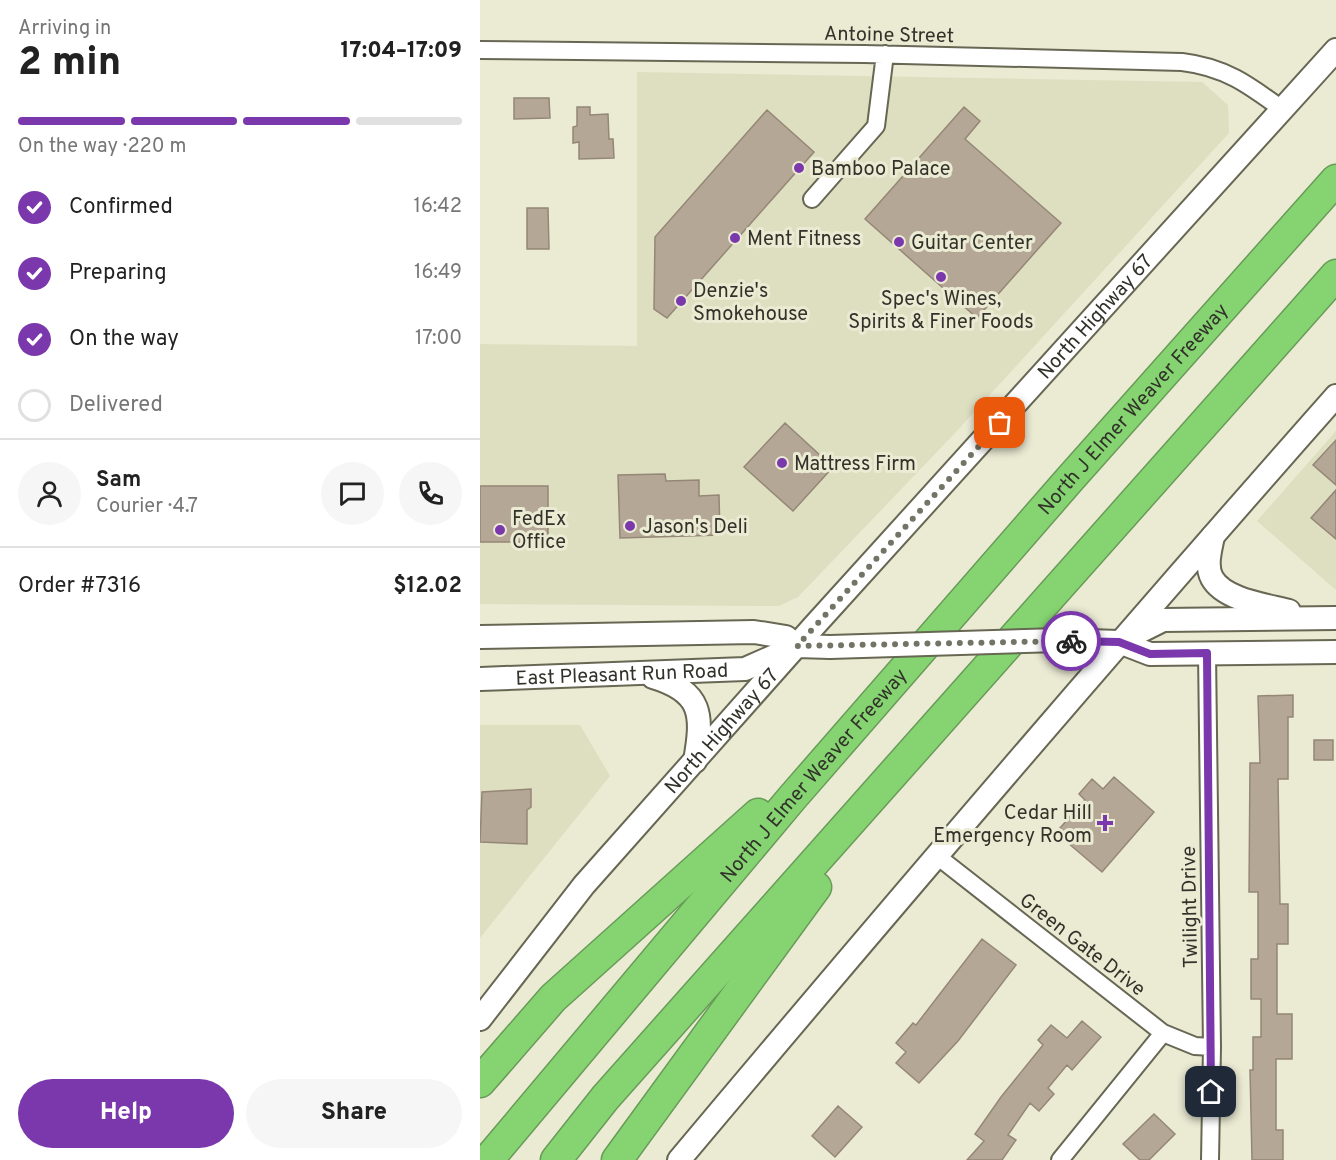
<!DOCTYPE html>
<meta charset="utf-8">
<style>
body{margin:0;font-family:Overpass,sans-serif;background:#f6f6f6;color:#222;height:100vh;display:flex;flex-direction:column;font-size:22px;white-space:nowrap}
*{box-sizing:border-box;margin:0}
p{font-size:20px;color:#767676}
.icon{flex:none;width:33px;height:33px;fill:none;stroke:currentColor;stroke-width:2;stroke-linecap:round;stroke-linejoin:round}
.map{position:relative;flex:1;overflow:hidden}
.side{display:flex;flex-direction:column;background:#fff;width:480px}
.side>*{flex:none}
.pin{position:absolute;display:grid;place-items:center;width:51px;height:51px;color:#fff;margin:-26px;border-radius:12px;box-shadow:0 3px 9px #0006}
.courier{position:absolute;display:grid;place-items:center;width:60px;height:60px;margin:-30px;border:4px solid #7a38ac;border-radius:50%;background:#fff;color:#222;box-shadow:0 2px 8px #0007}
.summary em{font-style:normal;font-weight:800}
.summary div{display:flex;flex-direction:column-reverse}
.summary{display:flex;align-items:center;justify-content:space-between;height:102px;padding:0 18px}
h1{font-size:39px;font-weight:800;line-height:45px}
.bar{display:grid;grid-template-columns:repeat(4,1fr);gap:9px 6px;align-content:center;height:72px;padding:0 18px}
.bar i{height:8px;border-radius:4px;background:#e0e0e0}
.bar .on{background:#7a38ac}
.bar p{grid-column:span 4}
.line{display:flex;align-items:center;gap:15px;padding:0 18px;border-top:2px solid #e0e0e0}
.line div{flex:1}
.round{display:grid;place-items:center;flex:none;width:63px;height:63px;border-radius:32px;background:#f6f6f6}
ol{padding:0 18px;list-style:none}
li{display:flex;align-items:center;gap:18px;height:66px}
li p{margin-inline-start:auto}
li .icon{padding:6px;border-radius:50%;background:#7a38ac;color:#fff;stroke-width:4}
li:last-child{color:#767676}
li i{width:33px;height:33px;border:3px solid #e0e0e0;border-radius:50%}
.primary-button{display:flex;gap:12px;margin-top:auto;padding:12px 18px}
.primary-button a{flex:1;height:69px;border-radius:36px;background:#7a38ac;color:#fff;font-size:24px;font-weight:800;line-height:69px;text-align:center}
.primary-button a+a{background:#f6f6f6;color:#222}
main{display:flex;flex:1;min-height:0}
.map>svg:first-child{display:block}
.built{fill:#dedec1}
.building{fill:#b5a795;stroke:#948776;stroke-width:1.5}
.lines{fill:none;stroke-linecap:round;stroke-linejoin:round}
.minor-casing{stroke:#676754;stroke-width:20}
.secondary-casing{stroke:#676754;stroke-width:26}
.motorway-casing{stroke:#689b58;stroke-width:33}
.minor{stroke:#fff;stroke-width:16}
.secondary{stroke:#fff;stroke-width:22}
.motorway{stroke:#85d471;stroke-width:30}
.secondary-bridge-casing{stroke:#676754;stroke-width:26;stroke-linecap:butt}
.secondary-bridge{stroke:#fff;stroke-width:22}
.done{stroke:#737366;stroke-width:6;stroke-dasharray:0 10.8}
.route{stroke:#7a38ac;stroke-width:8}
.poi-dot{fill:#7a38ac;stroke:#ebebd4;stroke-width:2}
.labels{text-anchor:middle;stroke-width:6;stroke-linejoin:round;paint-order:stroke}
.street-label{font-size:20px;fill:#32322a;stroke:#ebebd4}
.poi-label{font-size:20px;fill:#32322a;stroke:#ebebd4;text-anchor:start}
</style>
<main>
<section class="side">
<div class="summary"><div><h1>2 min</h1><p>Arriving in</p></div><em>17:04–17:09</em></div>
<div class="bar"><i class="on"></i><i class="on"></i><i class="on"></i><i></i><p>On the way · 220 m</p></div>
<ol>
<li><svg class="icon" aria-label="check" viewBox="0 0 24 24"><path d="M5 12l5 5 9-10"/></svg>Confirmed<p>16:42</p></li>
<li><svg class="icon" aria-label="check" viewBox="0 0 24 24"><path d="M5 12l5 5 9-10"/></svg>Preparing<p>16:49</p></li>
<li><svg class="icon" aria-label="check" viewBox="0 0 24 24"><path d="M5 12l5 5 9-10"/></svg>On the way<p>17:00</p></li>
<li><i></i>Delivered</li>
</ol>
<div class="line" style="height:108px"><a class="round"><svg class="icon" aria-label="person" viewBox="0 0 24 24"><circle cx="12" cy="8" r="4"/><path d="M4 21q1-7 8-7t8 7"/></svg></a><div><b>Sam</b><p>Courier · 4.7</p></div><a class="round"><svg class="icon" aria-label="chat" viewBox="0 0 24 24"><path d="M4 5h16v11H9l-5 4z"/></svg></a><a class="round"><svg class="icon" aria-label="phone" viewBox="0 0 24 24"><path d="M5 4h4l2 5-3 2q2 4 5 5l2-3 5 2v4C11 20 4 13 5 4z"/></svg></a></div>
<div class="line" style="height:78px"><div>Order #7316</div><b>$12.02</b></div>
<div class="primary-button"><a>Help</a><a>Share</a></div>
</section>
<div class="map">
<svg width="856" height="1160" viewBox="0 0 856 1160">
<rect width="100%" height="100%" fill="#ebebd4"/>
<!-- built -->
<path class="built" d="M 157,72 L 722,82 L 748,105 L 749,133 L 475,433 L 318,597 L 299,606 L 0,604 L 0,344 L 157,346 Z
M 856,431 L 856,590 L 777,521 Z
M 0,725 L 100,725 L 130,776 L 0,938 Z"/>
<!-- building -->
<path class="building" d="M 34,98 L 69,98 L 70,118 L 34,119 Z
M 97,107 L 110,107 L 110,115 L 128,114 L 129,139 L 133,139 L 134,158 L 99,159 L 99,142 L 93,143 L 93,127 L 97,126 Z
M 484,107 L 500,121 L 485,139 L 581,223 L 497,318 L 385,219 Z
M 287,110 L 334,152 L 187,318 L 174,309 L 175,237 Z
M 47,208 L 68,208 L 69,249 L 47,249 Z
M 305,423 L 353,467 L 313,511 L 264,467 Z
M 856,440 L 856,485 L 833,465 Z
M 185,474 L 186,481 L 219,480 L 219,496 L 239,495 L 240,535 L 140,538 L 138,475 Z
M 0,486 L 68,486 L 68,542 L 0,542 Z
M 856,490 L 856,539 L 831,518 Z
M 813,695 L 813,717 L 808,717 L 808,779 L 798,779 L 800,904 L 808,904 L 808,944 L 797,944 L 797,1014 L 812,1014 L 812,1059 L 796,1059 L 796,1130 L 803,1130 L 803,1160 L 772,1160 L 770,1070 L 773,1070 L 773,1037 L 781,1037 L 781,999 L 771,999 L 771,959 L 778,959 L 778,892 L 769,892 L 770,763 L 780,763 L 778,696 Z
M 834,740 L 853,740 L 853,760 L 834,760 Z
M 634,777 L 674,812 L 622,872 L 581,837 L 585,832 L 580,828 L 605,800 L 599,794 L 612,779 L 623,789 Z
M 51,789 L 51,807 L 47,810 L 47,844 L 0,842 L 2,792 Z
M 502,939 L 536,965 L 478,1041 L 439,1083 L 416,1063 L 426,1052 L 416,1043 L 433,1023 L 436,1025 Z
M 602,1021 L 621,1037 L 592,1070 L 587,1065 L 568,1088 L 574,1094 L 559,1111 L 550,1103 L 528,1135 L 536,1140 L 522,1160 L 487,1160 L 504,1141 L 495,1134 L 521,1097 L 563,1045 L 558,1040 L 571,1025 L 587,1038 Z
M 358,1106 L 382,1127 L 355,1157 L 332,1136 Z
M 674,1114 L 695,1134 L 669,1160 L 660,1160 L 643,1144 Z"/>
<g class="lines">
<!-- minor casing -->
<g class="minor-casing">
<path id="minor" d="M 0,50 L 384,54 L 702,62 C 745,67 769,85 803,110
M 332,199 L 396,126 L 405,54
M 727,653 L 732,1047 L 730,1160
M 457,856 L 683,1033 L 715,1046 L 732,1047
M 580,1160 L 683,1033"/>
</g>
<!-- secondary casing -->
<g class="secondary-casing">
<g id="secondary">
<path d="M 733,536 C 731,548 725,565 732,578 C 744,600 786,605 809,611"/>
<path d="M 651,636 L 683,620 L 856,618"/>
<path d="M 0,637 L 274,632 L 306,637 L 317,646"/>
<path d="M 579,640 L 639,642 L 670,654 L 856,652"/>
<path d="M 173,677 C 223,692 223,715 215,761"/>
<path id="s1" d="M 0,679 L 265,669 L 317,646 L 350,647"/>
<path id="s2" d="M 0,1019 L 104,885 L 334,626 L 856,50"/>
<path d="M 199,1160 C 415,903 633,648 856,396"/>
</g>
</g>
<!-- motorway casing -->
<g class="motorway-casing">
<g id="motorway">
<path d="M 0,1082 L 73,998 L 278,814"/>
<path id="s3" d="M 8,1160 L 312,798 L 589,480 L 856,180"/>
<path d="M 76,1160 L 125,1098 L 856,275"/>
<path d="M 137,1160 L 336,887"/>
</g>
</g>
<!-- minor -->
<use href="#minor" class="minor"/>
<!-- secondary -->
<use href="#secondary" class="secondary"/>
<!-- motorway -->
<use href="#motorway" class="motorway"/>
<!-- secondary-bridge casing -->
<g class="secondary-bridge-casing">
<path id="secondary-bridge" d="M 350,647 L 579,640"/>
</g>
<!-- secondary-bridge -->
<use href="#secondary-bridge" class="secondary-bridge"/>
</g>
<g class="lines">
<!-- done -->
<path class="done" d="M 520,423 L 317,646 L 591,641"/>
<!-- route -->
<path class="route" d="M 591,641 L 639,642 L 670,654 L 727,653 L 731,1092"/>
</g>
<!-- markers -->
<g class="poi-dot">
<circle cx="319" cy="168" r="6"/>
<circle cx="255" cy="238" r="6"/>
<circle cx="419" cy="242" r="6"/>
<circle cx="461" cy="277" r="6"/>
<circle cx="201" cy="301" r="6"/>
<circle cx="302" cy="463" r="6"/>
<circle cx="150" cy="526" r="6"/>
<circle cx="20" cy="530" r="6"/>
<path d="M622 814h6v6h6v6h-6v6h-6v-6h-6v-6h6z"/>
</g>
<g class="labels">
<!-- street labels -->
<g class="street-label">
<text transform="translate(409 34) rotate(1)" y="7">Antoine Street</text>
<text dy="7" stroke="none"><textPath href="#s2" startOffset="934">North Highway 67</textPath></text>
<text dy="7" stroke="none"><textPath href="#s3" startOffset="990">North J Elmer Weaver Freeway</textPath></text>
<text dy="7" stroke="none"><textPath href="#s1" startOffset="142">East Pleasant Run Road</textPath></text>
<text dy="7" stroke="none"><textPath href="#s2" startOffset="376">North Highway 67</textPath></text>
<text dy="7" stroke="none"><textPath href="#s3" startOffset="504">North J Elmer Weaver Freeway</textPath></text>
<text transform="translate(709 907) rotate(-91)" y="7">Twilight Drive</text>
<text transform="translate(603 944) rotate(38)" y="7">Green Gate Drive</text>
</g>
<!-- poi labels -->
<g class="poi-label">
<text x="331" y="175">Bamboo Palace</text>
<text x="267" y="245">Ment Fitness</text>
<text x="431" y="249">Guitar Center</text>
<text x="213" y="297">Denzie's<tspan x="213" dy="23">Smokehouse</tspan></text>
<text x="461" y="305" text-anchor="middle">Spec's Wines,<tspan x="461" dy="23">Spirits &amp; Finer Foods</tspan></text>
<text x="314" y="470">Mattress Firm</text>
<text x="32" y="525">FedEx<tspan x="32" dy="23">Office</tspan></text>
<text x="162" y="533">Jason's Deli</text>
<text x="612" y="819" text-anchor="end">Cedar Hill<tspan x="612" dy="23">Emergency Room</tspan></text>
</g>
</g>
</svg>
<div class="pin" style="left:520px;top:423px;background:#ea580c"><svg class="icon" aria-label="bag" viewBox="0 0 24 24"><path d="M5 8h14l-1 12H6zM9 8a3 3 0 0 1 6 0"/></svg></div>
<div class="pin" style="left:731px;top:1092px;background:#1f2937"><svg class="icon" aria-label="home" viewBox="0 0 24 24"><path d="M3 11l9-7 9 7M6 9v11h12V9"/></svg></div>
<div class="courier" style="left:591px;top:641px"><svg class="icon" aria-label="bike" viewBox="0 0 24 24"><circle cx="6" cy="16" r="4"/><circle cx="18" cy="16" r="4"/><path d="M6 16l4-8h5l3 8M10 8l3 8H6M13 5h3"/></svg></div>
</div>
</main>
